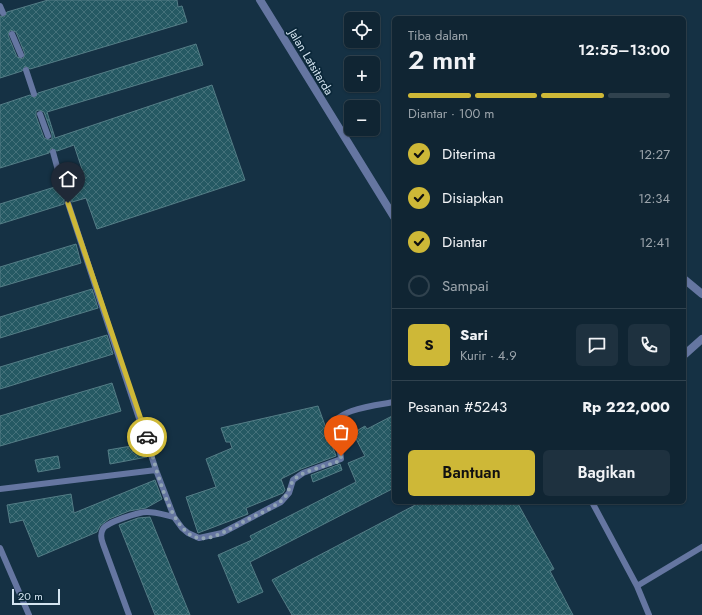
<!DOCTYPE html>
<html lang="id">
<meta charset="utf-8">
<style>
body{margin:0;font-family:Jost,sans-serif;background:#1e313f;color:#f1f3f6;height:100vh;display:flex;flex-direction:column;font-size:15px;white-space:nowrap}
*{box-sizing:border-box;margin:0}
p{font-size:13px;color:#9ca5ac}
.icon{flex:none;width:22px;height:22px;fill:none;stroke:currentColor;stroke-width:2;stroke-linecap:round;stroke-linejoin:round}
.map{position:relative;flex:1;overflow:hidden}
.panel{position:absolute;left:392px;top:16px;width:294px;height:488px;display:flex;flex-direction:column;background:#102533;border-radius:6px;box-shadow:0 1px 3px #0004,0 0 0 1px #30424e}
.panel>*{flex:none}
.fabs{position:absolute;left:344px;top:12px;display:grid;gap:8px}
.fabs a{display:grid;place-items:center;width:36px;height:36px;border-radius:6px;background:#102533;box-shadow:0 1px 3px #0004,0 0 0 1px #30424e;font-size:20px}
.scale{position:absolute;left:12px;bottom:10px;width:48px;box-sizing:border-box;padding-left:4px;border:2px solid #d4e4f0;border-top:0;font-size:11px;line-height:14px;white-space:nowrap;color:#d4e4f0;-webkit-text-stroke:3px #0a2739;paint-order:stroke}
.pin{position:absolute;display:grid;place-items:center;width:34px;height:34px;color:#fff;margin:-41px -17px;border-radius:50% 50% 50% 0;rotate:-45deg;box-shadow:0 0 4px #0007}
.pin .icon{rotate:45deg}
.courier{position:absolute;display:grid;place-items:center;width:40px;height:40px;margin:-20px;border:3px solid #ceb837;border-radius:50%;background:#fff;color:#222;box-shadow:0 1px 5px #0007}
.head em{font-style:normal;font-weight:600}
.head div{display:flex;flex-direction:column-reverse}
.head{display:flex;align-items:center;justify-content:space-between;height:68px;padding:0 16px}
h1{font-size:26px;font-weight:600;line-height:30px}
.bar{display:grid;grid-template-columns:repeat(4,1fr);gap:6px 4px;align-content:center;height:48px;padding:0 16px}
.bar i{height:5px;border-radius:3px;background:#30424e}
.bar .selected{background:#ceb837}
.bar p{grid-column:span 4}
.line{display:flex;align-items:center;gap:10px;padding:0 16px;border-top:1px solid #30424e}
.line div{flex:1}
.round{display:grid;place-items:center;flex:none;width:42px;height:42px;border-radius:6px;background:#1e313f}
ol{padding:0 16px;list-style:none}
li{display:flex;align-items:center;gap:12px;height:44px}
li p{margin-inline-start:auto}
li .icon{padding:4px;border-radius:50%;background:#ceb837;color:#111;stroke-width:4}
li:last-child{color:#9ca5ac}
li i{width:22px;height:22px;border:2px solid #30424e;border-radius:50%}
.primary-button{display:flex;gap:8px;margin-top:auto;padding:8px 16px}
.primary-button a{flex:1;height:46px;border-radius:6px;background:#ceb837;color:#111;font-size:16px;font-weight:600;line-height:46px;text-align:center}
.primary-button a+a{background:#1e313f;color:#f1f3f6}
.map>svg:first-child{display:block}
.building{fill:url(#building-cross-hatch);stroke:#547d86;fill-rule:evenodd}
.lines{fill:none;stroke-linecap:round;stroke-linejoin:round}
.lane{stroke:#6576a1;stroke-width:6}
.street{stroke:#6576a1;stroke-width:8}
.done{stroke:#91a5b4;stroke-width:4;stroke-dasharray:0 7.2}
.route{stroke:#ceb837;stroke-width:5}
.labels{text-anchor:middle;stroke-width:3.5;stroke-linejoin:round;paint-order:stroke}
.street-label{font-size:12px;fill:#d4e4f0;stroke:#0a2739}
</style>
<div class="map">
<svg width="702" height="615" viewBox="0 0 702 615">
<defs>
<pattern id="building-cross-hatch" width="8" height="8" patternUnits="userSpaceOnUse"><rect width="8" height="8" fill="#255963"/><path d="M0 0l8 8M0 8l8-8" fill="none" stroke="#44717a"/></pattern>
</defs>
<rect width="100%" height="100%" fill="#153144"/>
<!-- building -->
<path class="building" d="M 48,0 L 177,0 L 178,7 L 182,6 L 187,22 L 30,69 L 25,66 L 22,71 L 0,78 L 0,16 L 4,17 L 7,12 ZM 10,30 L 16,32 L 25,54 L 23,59 L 17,57 L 8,35 Z
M 196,44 L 203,65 L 47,112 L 55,138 L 212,85 L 245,180 L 97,229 L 86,198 L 72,202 L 67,199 L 64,200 L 64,204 L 0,224 L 0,204 L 58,186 L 64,189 L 66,184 L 85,178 L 74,145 L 57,151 L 51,148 L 49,153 L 0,168 L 0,105 L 30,95 L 35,98 L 38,93 ZM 39,110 L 44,112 L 52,134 L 52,139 L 49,140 L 44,138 L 36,116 L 36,111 Z
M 76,244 L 81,263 L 0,287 L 0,267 Z
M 92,289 L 98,308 L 0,338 L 0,317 Z
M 107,335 L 113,354 L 0,389 L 0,367 Z
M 112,383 L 121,411 L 0,446 L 0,416 Z
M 318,406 L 336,456 L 301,469 L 281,479 L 285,490 L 283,493 L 246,508 L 248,514 L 198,533 L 186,497 L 216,487 L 206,459 L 232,448 L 230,442 L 226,442 L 221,428 Z
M 394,415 L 394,488 L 250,562 L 263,592 L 238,603 L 218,555 L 252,540 L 250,536 L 356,482 L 348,463 L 365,456 L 353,433 L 365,426 L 367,429 Z
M 143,444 L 147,457 L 110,464 L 108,450 Z
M 58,456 L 60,468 L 38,472 L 35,460 Z
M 340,464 L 342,470 L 313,482 L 311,475 Z
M 155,480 L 162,499 L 146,508 L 129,511 L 109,519 L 100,526 L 97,532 L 38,557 L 23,520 L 10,523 L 7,505 L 71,494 L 74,513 Z
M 421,502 L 517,502 L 554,569 L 550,571 L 573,615 L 292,615 L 272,580 Z
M 150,517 L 190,615 L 155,615 L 119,525 L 138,518 Z"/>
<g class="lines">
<!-- lane -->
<path class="lane" d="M 0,6 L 3,13
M 12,34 L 21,55
M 26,70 L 34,94
M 40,114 L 48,136
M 53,152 L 62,185
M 68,203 L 156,470 L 174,517 L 182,528 L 188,533 L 199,538 L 222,533 L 281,502 L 289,493 L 293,480 L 303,473 L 341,459 C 341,448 334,439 333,429 C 332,409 379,405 394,402
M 0,489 L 156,470
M 592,502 L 637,586 L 649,615
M 0,548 L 29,615
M 637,586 L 702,547
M 129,615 L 103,544 C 101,539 100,534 103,529 C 107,522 139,512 147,512 C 156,512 165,515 174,517"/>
<!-- street -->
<path class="street" d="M 260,0 L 394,217
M 684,279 L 702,294
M 684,355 L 702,339"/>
</g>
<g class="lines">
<!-- done -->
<path class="done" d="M 147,437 C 155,461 169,534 199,538 C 214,540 229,529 241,523 C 254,516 270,510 281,501 C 289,495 288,488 293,481 C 299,472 326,466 337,462 L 341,459 L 341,456"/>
<!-- route -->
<path class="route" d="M 68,203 L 147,437"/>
</g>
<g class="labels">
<!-- street labels -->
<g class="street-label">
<text transform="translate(311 62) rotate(59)" y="4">Jalan Latsitarda</text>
</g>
</g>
</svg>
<div class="fabs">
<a><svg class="icon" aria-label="locate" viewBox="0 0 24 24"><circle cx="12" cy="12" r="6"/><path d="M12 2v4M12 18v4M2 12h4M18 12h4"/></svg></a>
<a>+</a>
<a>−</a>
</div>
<div class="scale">20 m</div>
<div class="pin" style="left:341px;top:456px;background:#ea580c"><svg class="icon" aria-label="bag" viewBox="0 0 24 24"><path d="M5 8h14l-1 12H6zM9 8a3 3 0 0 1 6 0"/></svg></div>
<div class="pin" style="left:68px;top:203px;background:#1f2937"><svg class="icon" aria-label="home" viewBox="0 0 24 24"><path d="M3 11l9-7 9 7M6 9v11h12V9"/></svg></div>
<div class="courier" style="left:147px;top:437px"><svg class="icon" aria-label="car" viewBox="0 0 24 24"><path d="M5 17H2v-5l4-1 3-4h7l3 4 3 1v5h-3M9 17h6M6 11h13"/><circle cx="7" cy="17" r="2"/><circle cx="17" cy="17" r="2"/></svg></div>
<section class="panel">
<div class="head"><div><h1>2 mnt</h1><p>Tiba dalam</p></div><em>12:55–13:00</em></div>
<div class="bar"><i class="selected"></i><i class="selected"></i><i class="selected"></i><i></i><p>Diantar · 100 m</p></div>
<ol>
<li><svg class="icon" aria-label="check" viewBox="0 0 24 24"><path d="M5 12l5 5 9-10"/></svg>Diterima<p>12:27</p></li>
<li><svg class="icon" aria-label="check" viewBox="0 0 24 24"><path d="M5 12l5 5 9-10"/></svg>Disiapkan<p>12:34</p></li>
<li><svg class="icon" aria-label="check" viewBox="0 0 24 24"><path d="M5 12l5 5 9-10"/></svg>Diantar<p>12:41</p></li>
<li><i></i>Sampai</li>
</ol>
<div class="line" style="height:72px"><b class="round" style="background:#ceb837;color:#111">S</b><div><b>Sari</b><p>Kurir · 4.9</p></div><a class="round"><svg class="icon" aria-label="chat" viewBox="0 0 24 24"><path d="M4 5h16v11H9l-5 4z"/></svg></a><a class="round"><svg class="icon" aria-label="phone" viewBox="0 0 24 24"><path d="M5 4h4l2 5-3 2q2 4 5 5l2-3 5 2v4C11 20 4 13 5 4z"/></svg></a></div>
<div class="line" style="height:52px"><div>Pesanan #5243</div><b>Rp 222,000</b></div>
<div class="primary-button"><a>Bantuan</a><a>Bagikan</a></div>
</section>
</div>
